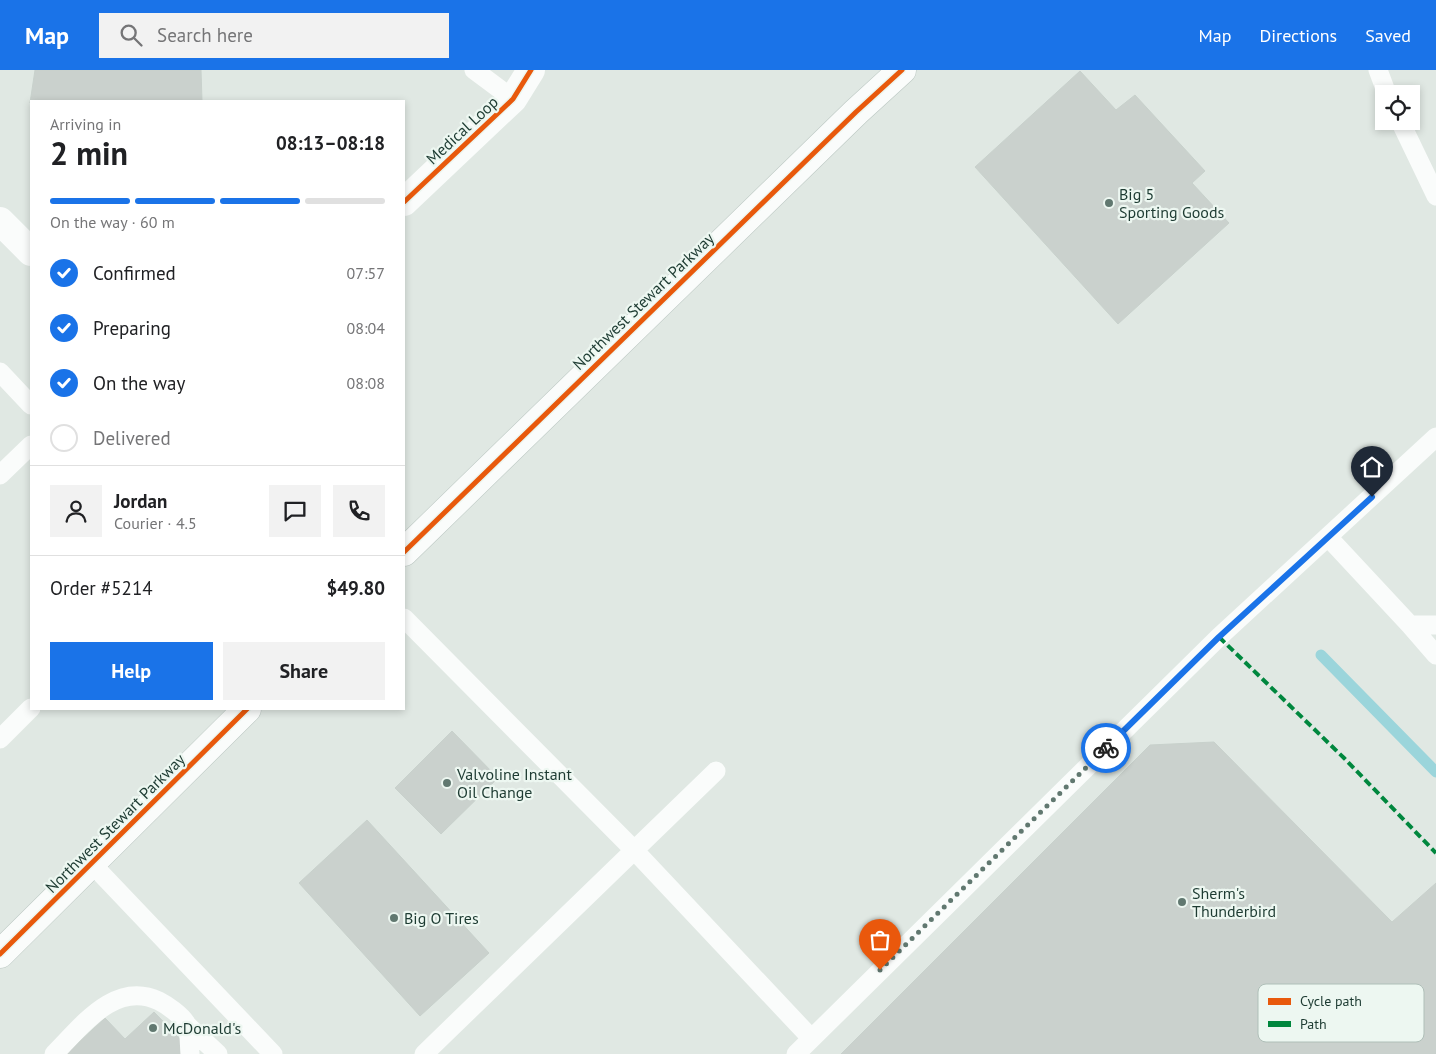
<!DOCTYPE html>
<meta charset="utf-8">
<style>
body{margin:0;font-family:"PT Sans",sans-serif;background:#f2f2f2;color:#202124;height:100vh;display:flex;flex-direction:column;font-size:19px;white-space:nowrap}
*{box-sizing:border-box;margin:0}
p{font-size:16px;color:#757577}
.icon{flex:none;width:28px;height:28px;fill:none;stroke:currentColor;stroke-width:2;stroke-linecap:round;stroke-linejoin:round}
.map{position:relative;flex:1;overflow:hidden}
.details{position:absolute;left:30px;top:30px;width:375px;height:610px;display:flex;flex-direction:column;background:#fff;border-radius:0px;box-shadow:0 2px 8px #0003}
.details>*{flex:none}
.controls{position:absolute;left:1375px;top:15px;display:grid;gap:10px}
.controls a{display:grid;place-items:center;width:45px;height:45px;border-radius:0px;background:#fff;box-shadow:0 2px 8px #0003;font-size:25px}
.pin{position:absolute;display:grid;place-items:center;width:42px;height:42px;color:#fff;margin:-51px -21px;border-radius:50% 50% 50% 0;rotate:-45deg;box-shadow:0 0 5px #0007}
.pin .icon{rotate:45deg}
.courier{position:absolute;display:grid;place-items:center;width:50px;height:50px;margin:-25px;border:4px solid #1a73e8;border-radius:50%;background:#fff;color:#222;box-shadow:0 1px 6px #0007}
.head em{font-style:normal;font-weight:700}
.head div{display:flex;flex-direction:column-reverse}
.head{display:flex;align-items:center;justify-content:space-between;height:85px;padding:0 20px}
h1{font-size:32px;font-weight:700;line-height:38px}
.bar{display:grid;grid-template-columns:repeat(4,1fr);gap:8px 5px;align-content:center;height:60px;padding:0 20px}
.bar i{height:6px;border-radius:4px;background:#e0e0e0}
.bar .current{background:#1a73e8}
.bar p{grid-column:span 4}
.line{display:flex;align-items:center;gap:12px;padding:0 20px;border-top:1px solid #e0e0e0}
.line div{flex:1}
.round{display:grid;place-items:center;flex:none;width:52px;height:52px;border-radius:0px;background:#f2f2f2}
ol{padding:0 20px;list-style:none}
li{display:flex;align-items:center;gap:15px;height:55px}
li p{margin-inline-start:auto}
li .icon{padding:5px;border-radius:50%;background:#1a73e8;color:#fff;stroke-width:4}
li:last-child{color:#757577}
li i{width:28px;height:28px;border:2px solid #e0e0e0;border-radius:50%}
.button{display:flex;gap:10px;margin-top:auto;padding:10px 20px}
.button a{flex:1;height:58px;border-radius:0px;background:#1a73e8;color:#fff;font-size:20px;font-weight:700;line-height:58px;text-align:center}
.button a+a{background:#f2f2f2;color:#202124}
header{display:flex;align-items:center;gap:30px;box-sizing:border-box;height:70px;padding:0 25px;background:#1a73e8;color:#fff}
header strong{font-size:24px}
nav{display:flex;gap:28px;margin-inline-start:auto;font-size:18px}
.search{width:350px;height:45px;background:#f2f2f2;display:flex;align-items:center;gap:12px;box-sizing:border-box;padding:0 18px;border-radius:0px;color:#757577;font-size:19px}
.map>svg:first-child{display:block}
.lines{fill:none;stroke-linecap:round;stroke-linejoin:round}
.stream{stroke:#9bd5db;stroke-width:11}
.building{fill:#cad1cd;stroke:#c8d1cc}
.secondary-casing{stroke:#bbc7c2;stroke-width:29}
.lane{stroke:#fafcfb;stroke-width:19}
.street{stroke:#fafcfb;stroke-width:28}
.secondary{stroke:#fafcfb;stroke-width:28}
.quiet{stroke:#00873e;stroke-width:4;stroke-dasharray:8 4;stroke-linecap:butt}
.cycleway-casing{stroke:#edf7f1;stroke-width:8}
.cycleway{stroke:#e8590c;stroke-width:5}
.done{stroke:#617870;stroke-width:5;stroke-dasharray:0 9}
.route{stroke:#1a73e8;stroke-width:6}
.poi-dot{fill:#617870;stroke:#edf7f1;stroke-width:2}
.labels{text-anchor:middle;stroke-width:4.5;stroke-linejoin:round;paint-order:stroke}
.street-label{font-size:16px;fill:#1d3b32;stroke:#edf7f1}
.poi-label{font-size:16px;fill:#1d3b32;stroke:#edf7f1;text-anchor:start}
.key{fill:#edf7f1;stroke:#afbfb8;stroke-width:1}
.key-label{font-size:14px;fill:#1d3b32}
</style>
<header>
<strong>Map</strong>
<div class="search"><svg class="icon" aria-label="search" viewBox="0 0 24 24"><circle cx="10" cy="10" r="6"/><path d="M15 15l6 6"/></svg>Search here</div>
<nav><a>Map</a><a>Directions</a><a>Saved</a></nav>
</header>
<div class="map">
<svg width="1436" height="984" viewBox="0 0 1436 984">
<rect width="100%" height="100%" fill="#e0e8e3"/>
<g class="lines">
<!-- stream -->
<path class="stream" d="M 1321,585 L 1436,702"/>
</g>
<!-- building -->
<path class="building" d="M 35,0 L 201,0 L 202,31 L 31,31 L 31,34 L 30,33 Z
M 1080,1 L 1116,40 L 1135,25 L 1205,101 L 1192,113 L 1229,153 L 1118,254 L 975,97 Z
M 452,661 L 498,708 L 441,764 L 395,718 Z
M 1214,672 L 1392,852 L 1436,813 L 1436,984 L 841,984 L 1150,675 Z
M 367,750 L 489,883 L 420,946 L 299,813 Z
M 154,942 L 189,978 L 182,984 L 66,984 L 105,948 L 125,969 Z"/>
<g class="lines">
<!-- secondary casing -->
<g class="secondary-casing">
<path id="secondary" d="M 404,482 L 856,42 L 902,0
M 0,884 L 247,639"/>
</g>
<!-- lane -->
<path class="lane" d="M 474,0 L 513,29
M 1378,0 L 1387,24
M 1400,51 L 1436,126
M 0,302 L 31,335
M 0,405 L 31,375
M 1328,467 L 1410,555 L 1436,555
M 404,548 L 634,780 L 811,968
M 1410,555 L 1436,585
M 0,669 L 31,638
M 92,794 L 273,984
M 186,954 L 218,984
M 54,984 C 82,956 115,910 159,931 C 167,935 181,945 186,953 C 190,961 189,975 190,984
M 424,984 L 716,701
M 796,984 L 1219,567 L 1436,367"/>
<!-- street -->
<path class="street" d="M 404,132 L 513,29 L 531,0
M 0,151 L 31,182"/>
<!-- secondary -->
<use href="#secondary" class="secondary"/>
<!-- quiet -->
<path class="quiet" d="M 1219,567 L 1344,688 L 1436,783"/>
<!-- cycleway casing -->
<g class="cycleway-casing">
<path id="cycleway" d="M 404,132 L 513,29 L 531,0
M 404,482 L 856,42 L 902,0
M 0,884 L 247,639"/>
</g>
<!-- cycleway -->
<use href="#cycleway" class="cycleway"/>
</g>
<g class="lines">
<!-- done -->
<path class="done" d="M 880,900 L 1106,678"/>
<!-- route -->
<path class="route" d="M 1106,678 L 1219,567 L 1372,427"/>
</g>
<!-- markers -->
<g class="poi-dot">
<circle cx="1109" cy="133" r="5"/>
<circle cx="447" cy="713" r="5"/>
<circle cx="1182" cy="832" r="5"/>
<circle cx="394" cy="848" r="5"/>
<circle cx="153" cy="958" r="5"/>
</g>
<g class="labels">
<!-- street labels -->
<g class="street-label">
<text transform="translate(462 60) rotate(-43)" y="6">Medical Loop</text>
<text transform="translate(643 231) rotate(-44)" y="6">Northwest Stewart Parkway</text>
<text transform="translate(115 753) rotate(-45)" y="6">Northwest Stewart Parkway</text>
</g>
<!-- poi labels -->
<g class="poi-label">
<text x="1119" y="130">Big 5<tspan x="1119" dy="18">Sporting Goods</tspan></text>
<text x="457" y="710">Valvoline Instant<tspan x="457" dy="18">Oil Change</tspan></text>
<text x="1192" y="829">Sherm's<tspan x="1192" dy="18">Thunderbird</tspan></text>
<text x="404" y="854">Big O Tires</text>
<text x="163" y="964">McDonald's</text>
</g>
</g>
<!-- legend -->
<rect x="1258" y="914" width="166" height="58" rx="8" class="key"/>
<rect x="1268" y="928" width="23" height="7" fill="#e8590c"/>
<rect x="1268" y="951" width="23" height="6" fill="#00873e"/>
<g class="key-label">
<text x="1300" y="936">Cycle path</text>
<text x="1300" y="959">Path</text>
</g>
</svg>
<div class="controls">
<a><svg class="icon" aria-label="locate" viewBox="0 0 24 24"><circle cx="12" cy="12" r="6"/><path d="M12 2v4M12 18v4M2 12h4M18 12h4"/></svg></a>
</div>
<div class="pin" style="left:880px;top:900px;background:#ea580c"><svg class="icon" aria-label="bag" viewBox="0 0 24 24"><path d="M5 8h14l-1 12H6zM9 8a3 3 0 0 1 6 0"/></svg></div>
<div class="pin" style="left:1372px;top:427px;background:#1f2937"><svg class="icon" aria-label="home" viewBox="0 0 24 24"><path d="M3 11l9-7 9 7M6 9v11h12V9"/></svg></div>
<div class="courier" style="left:1106px;top:678px"><svg class="icon" aria-label="bike" viewBox="0 0 24 24"><circle cx="6" cy="16" r="4"/><circle cx="18" cy="16" r="4"/><path d="M6 16l4-8h5l3 8M10 8l3 8H6M13 5h3"/></svg></div>
<section class="details">
<div class="head"><div><h1>2 min</h1><p>Arriving in</p></div><em>08:13–08:18</em></div>
<div class="bar"><i class="current"></i><i class="current"></i><i class="current"></i><i></i><p>On the way · 60 m</p></div>
<ol>
<li><svg class="icon" aria-label="check" viewBox="0 0 24 24"><path d="M5 12l5 5 9-10"/></svg>Confirmed<p>07:57</p></li>
<li><svg class="icon" aria-label="check" viewBox="0 0 24 24"><path d="M5 12l5 5 9-10"/></svg>Preparing<p>08:04</p></li>
<li><svg class="icon" aria-label="check" viewBox="0 0 24 24"><path d="M5 12l5 5 9-10"/></svg>On the way<p>08:08</p></li>
<li><i></i>Delivered</li>
</ol>
<div class="line" style="height:90px"><a class="round"><svg class="icon" aria-label="person" viewBox="0 0 24 24"><circle cx="12" cy="8" r="4"/><path d="M4 21q1-7 8-7t8 7"/></svg></a><div><b>Jordan</b><p>Courier · 4.5</p></div><a class="round"><svg class="icon" aria-label="chat" viewBox="0 0 24 24"><path d="M4 5h16v11H9l-5 4z"/></svg></a><a class="round"><svg class="icon" aria-label="phone" viewBox="0 0 24 24"><path d="M5 4h4l2 5-3 2q2 4 5 5l2-3 5 2v4C11 20 4 13 5 4z"/></svg></a></div>
<div class="line" style="height:65px"><div>Order #5214</div><b>$49.80</b></div>
<div class="button"><a>Help</a><a>Share</a></div>
</section>
</div>
